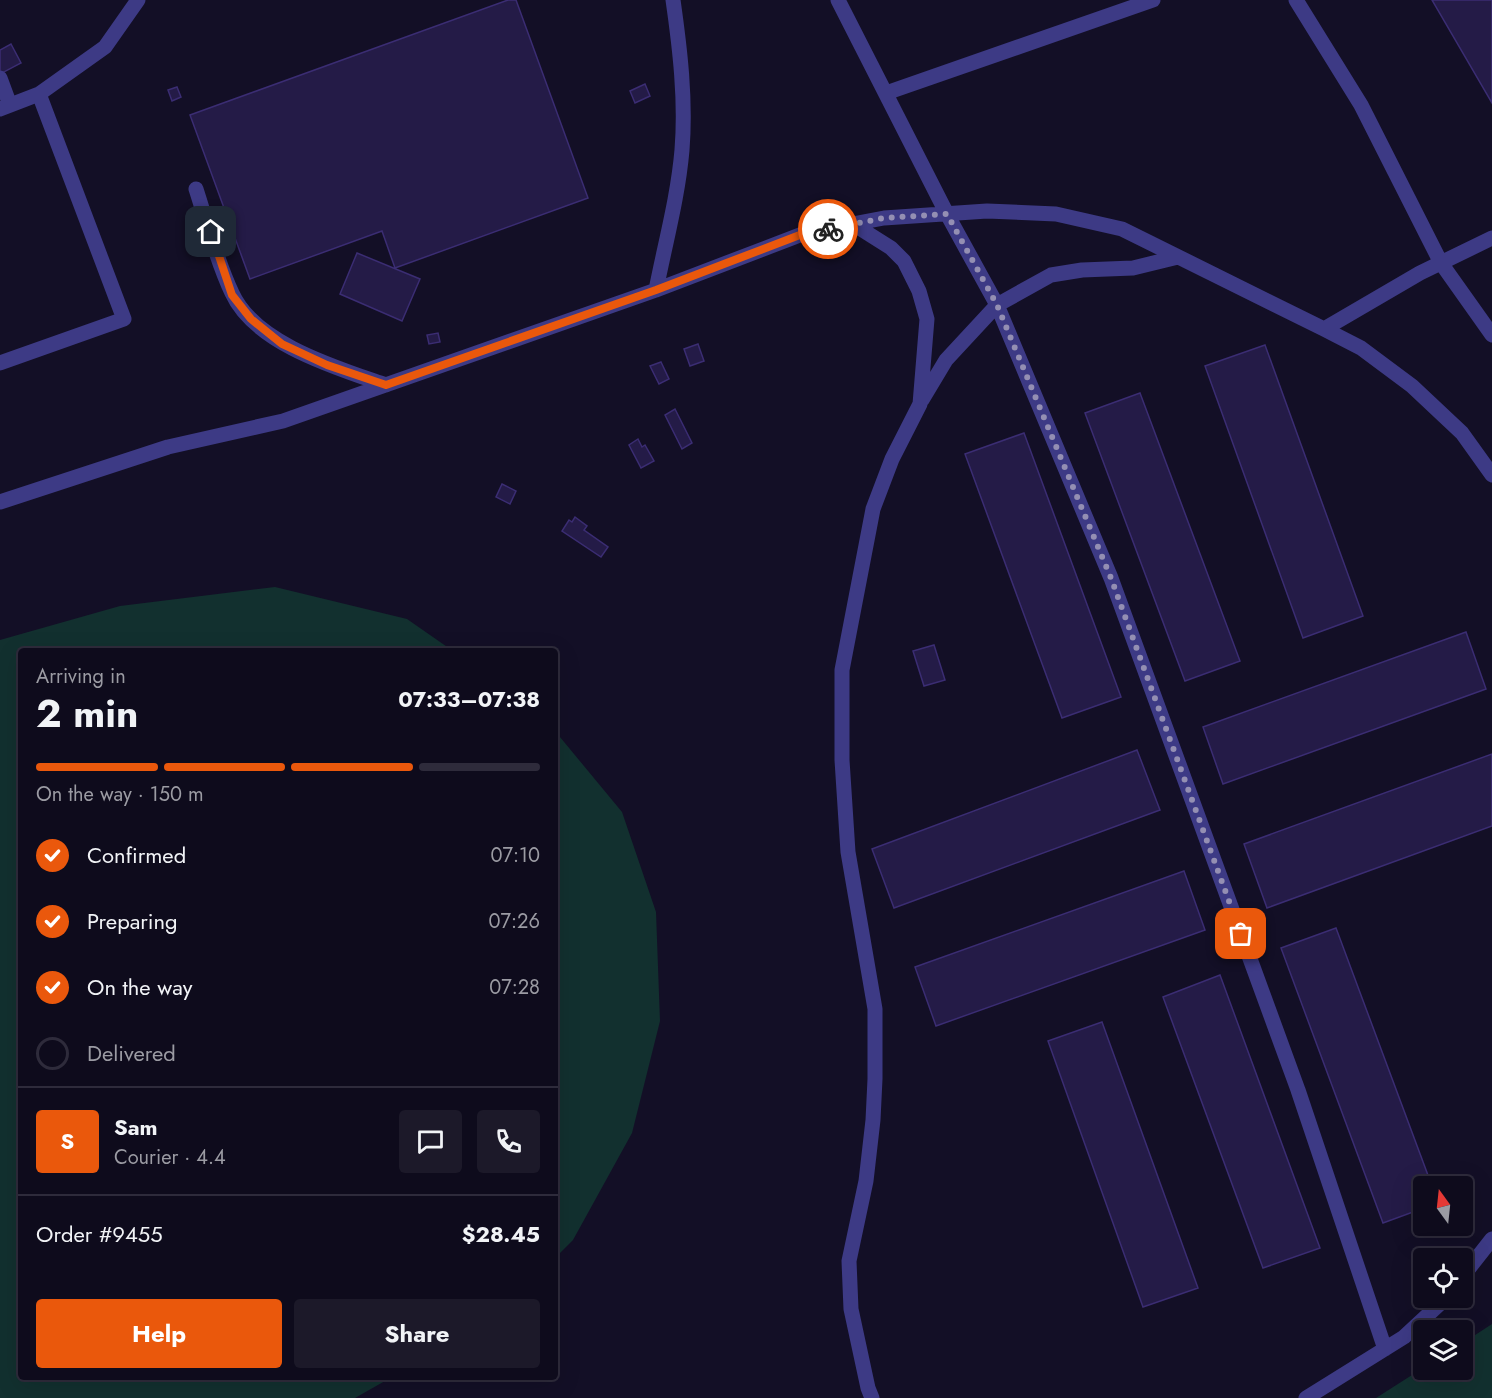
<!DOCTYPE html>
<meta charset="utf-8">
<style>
body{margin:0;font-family:Jost,sans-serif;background:#1c1929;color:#f1f3f6;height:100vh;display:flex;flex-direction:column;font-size:22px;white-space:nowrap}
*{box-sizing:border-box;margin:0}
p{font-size:20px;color:#9b9ba3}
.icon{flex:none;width:33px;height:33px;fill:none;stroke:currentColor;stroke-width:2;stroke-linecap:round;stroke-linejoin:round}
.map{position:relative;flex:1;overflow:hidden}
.sheet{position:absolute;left:18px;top:648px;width:540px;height:732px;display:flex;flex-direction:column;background:#0e0b1c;border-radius:6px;box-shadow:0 6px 24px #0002,0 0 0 2px #2e2b3b}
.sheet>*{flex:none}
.needle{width:39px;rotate:345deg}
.controls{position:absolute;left:1413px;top:1176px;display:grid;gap:12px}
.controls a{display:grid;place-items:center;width:60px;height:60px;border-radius:6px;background:#0e0b1c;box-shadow:0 6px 24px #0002,0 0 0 2px #2e2b3b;font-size:30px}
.pin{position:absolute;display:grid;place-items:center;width:51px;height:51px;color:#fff;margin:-26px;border-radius:12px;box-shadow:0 3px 9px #0006}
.courier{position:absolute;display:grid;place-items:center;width:60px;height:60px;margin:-30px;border:4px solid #ea580c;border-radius:50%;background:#fff;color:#222;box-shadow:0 2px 8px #0007}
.overview em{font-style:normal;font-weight:700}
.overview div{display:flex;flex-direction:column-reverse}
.overview{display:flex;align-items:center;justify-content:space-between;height:102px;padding:0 18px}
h1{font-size:39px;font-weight:700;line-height:45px}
.bar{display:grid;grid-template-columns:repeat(4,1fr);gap:9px 6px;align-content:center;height:72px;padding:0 18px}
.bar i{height:8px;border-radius:4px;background:#2e2b3b}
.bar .selected{background:#ea580c}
.bar p{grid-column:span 4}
.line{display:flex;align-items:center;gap:15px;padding:0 18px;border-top:2px solid #2e2b3b}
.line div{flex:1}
.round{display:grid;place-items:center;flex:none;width:63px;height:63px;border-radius:6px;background:#1c1929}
ol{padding:0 18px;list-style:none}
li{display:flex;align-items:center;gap:18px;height:66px}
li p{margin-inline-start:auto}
li .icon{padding:6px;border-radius:50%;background:#ea580c;color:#fff;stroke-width:4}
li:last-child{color:#9b9ba3}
li i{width:33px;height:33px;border:3px solid #2e2b3b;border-radius:50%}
.button{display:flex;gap:12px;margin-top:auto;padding:12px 18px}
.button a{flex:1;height:69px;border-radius:6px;background:#ea580c;color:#fff;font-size:24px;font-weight:700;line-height:69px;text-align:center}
.button a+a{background:#1c1929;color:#f1f3f6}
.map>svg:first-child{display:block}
.green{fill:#12302f}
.building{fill:#241b47;stroke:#3b2d73;stroke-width:1.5}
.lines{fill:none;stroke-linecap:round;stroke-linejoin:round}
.service{stroke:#3d3a85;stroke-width:15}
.done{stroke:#948fb3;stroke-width:6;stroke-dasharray:0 10.8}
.route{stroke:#ea580c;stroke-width:8}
</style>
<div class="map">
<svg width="1492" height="1398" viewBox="0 0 1492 1398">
<rect width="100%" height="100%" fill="#130f26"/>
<!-- green -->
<path class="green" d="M 275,587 L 407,619 L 453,651 L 21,651 L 21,1377 L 392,1377 L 355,1398 L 0,1398 L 0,640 L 120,606 Z
M 555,731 L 622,812 L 656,912 L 660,1021 L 632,1133 L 573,1240 L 555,1258 Z
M 1492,1324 L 1492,1398 L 1376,1398 L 1423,1368 L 1424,1370 L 1462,1370 L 1463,1343 Z"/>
<!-- building -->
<path class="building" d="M 508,0 L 516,0 L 588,198 L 395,268 L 382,231 L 250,279 L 190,115 Z
M 1432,0 L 1492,0 L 1492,103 Z
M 11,44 L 21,63 L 0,74 L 0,50 Z
M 645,84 L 650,96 L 635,103 L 630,91 Z
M 177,87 L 181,97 L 172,101 L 168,90 Z
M 357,253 L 420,279 L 402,321 L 340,294 Z
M 438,333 L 440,342 L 429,344 L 427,335 Z
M 698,344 L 704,361 L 690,366 L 684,349 Z
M 1265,345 L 1363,616 L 1303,638 L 1205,366 Z
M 661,362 L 669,379 L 659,384 L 650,366 Z
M 1140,393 L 1240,661 L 1185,681 L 1085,413 Z
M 675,409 L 692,443 L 682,449 L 665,415 Z
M 1024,433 L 1121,697 L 1062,718 L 965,454 Z
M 638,439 L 642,447 L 645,445 L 654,461 L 641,468 L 629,445 Z
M 502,484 L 516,491 L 510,504 L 496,497 Z
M 575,517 L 587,526 L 584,530 L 608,547 L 601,557 L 562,531 L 569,520 L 572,522 Z
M 1466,632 L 1486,689 L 1223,784 L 1203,727 Z
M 934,645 L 945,680 L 924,686 L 913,651 Z
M 1137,750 L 1160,810 L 894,908 L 872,849 Z
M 1492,754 L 1492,826 L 1267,908 L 1244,844 Z
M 1184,871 L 1205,930 L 936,1026 L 915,967 Z
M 1336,928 L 1432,1186 L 1424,1186 L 1424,1208 L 1383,1223 L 1281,948 Z
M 1220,975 L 1320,1248 L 1263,1268 L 1163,997 Z
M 1102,1022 L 1198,1288 L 1143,1307 L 1048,1041 Z"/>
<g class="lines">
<!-- service -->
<path class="service" d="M 838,0 L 947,214 L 997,305 L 1111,578 L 1298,1090 L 1385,1349
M 1296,0 L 1361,105 L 1441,263 L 1492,335
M 0,78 L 10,105
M 886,93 L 1153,0
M 39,94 L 105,47 L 138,0
M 0,109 L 39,94 L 124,319 L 0,363
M 196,189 C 207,223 217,262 232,293 C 255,344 337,368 386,385
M 853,224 L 891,248 L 904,261 L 919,291 L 927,319 L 920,404 L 892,459 L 873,509 L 842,670 L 842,760 L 848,852 L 875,1009 L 875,1079 L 873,1120 L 866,1181 L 849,1261 L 851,1309 L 868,1388 L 872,1398
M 656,290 C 665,244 678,197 682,150 C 686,100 680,49 673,0
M 1324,329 L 1420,273 L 1492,238
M 922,400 L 946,360 L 997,305 L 1051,275 L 1082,270 L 1133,268 L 1178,257
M 0,502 L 168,447 L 283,421 L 656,290 L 805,233 L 884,218 L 987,211 L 1056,214 L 1122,229 L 1324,329 L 1361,348 L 1412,386 L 1462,433 L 1492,475
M 1462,1277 L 1492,1239
M 1306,1398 L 1404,1337 L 1446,1298"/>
</g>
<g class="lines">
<!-- done -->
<path class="done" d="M 828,229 L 884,218 L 947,214 L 997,305 L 1111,578 L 1241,934"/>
<!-- route -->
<path class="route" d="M 211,232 L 232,295 L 251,319 L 282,344 L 327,365 L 386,385 L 656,290 L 805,233 L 828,229"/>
</g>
</svg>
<div class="controls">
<a><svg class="needle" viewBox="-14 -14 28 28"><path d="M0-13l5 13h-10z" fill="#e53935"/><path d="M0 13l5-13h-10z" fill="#9b9ba3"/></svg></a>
<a><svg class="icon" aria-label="locate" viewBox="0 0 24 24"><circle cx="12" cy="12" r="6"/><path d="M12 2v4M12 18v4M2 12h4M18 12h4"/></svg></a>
<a><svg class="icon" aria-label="layers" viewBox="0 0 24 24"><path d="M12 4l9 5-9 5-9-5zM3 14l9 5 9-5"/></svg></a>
</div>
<div class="pin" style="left:1241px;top:934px;background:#ea580c"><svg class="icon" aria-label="bag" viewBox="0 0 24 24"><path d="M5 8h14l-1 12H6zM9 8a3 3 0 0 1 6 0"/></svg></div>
<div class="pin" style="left:211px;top:232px;background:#1f2937"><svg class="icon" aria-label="home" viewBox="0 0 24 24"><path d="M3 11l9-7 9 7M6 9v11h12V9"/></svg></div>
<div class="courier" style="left:828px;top:229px"><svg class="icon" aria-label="bike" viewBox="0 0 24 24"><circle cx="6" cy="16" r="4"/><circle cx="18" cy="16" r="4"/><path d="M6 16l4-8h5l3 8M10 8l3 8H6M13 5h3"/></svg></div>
<section class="sheet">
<div class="overview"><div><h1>2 min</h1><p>Arriving in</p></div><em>07:33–07:38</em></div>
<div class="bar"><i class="selected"></i><i class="selected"></i><i class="selected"></i><i></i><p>On the way · 150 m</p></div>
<ol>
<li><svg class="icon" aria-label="check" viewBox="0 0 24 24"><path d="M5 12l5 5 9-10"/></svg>Confirmed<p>07:10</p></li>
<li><svg class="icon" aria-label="check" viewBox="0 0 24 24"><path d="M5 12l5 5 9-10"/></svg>Preparing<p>07:26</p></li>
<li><svg class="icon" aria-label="check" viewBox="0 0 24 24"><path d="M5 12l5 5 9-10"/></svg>On the way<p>07:28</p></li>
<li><i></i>Delivered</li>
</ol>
<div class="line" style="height:108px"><b class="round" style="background:#ea580c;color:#fff">S</b><div><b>Sam</b><p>Courier · 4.4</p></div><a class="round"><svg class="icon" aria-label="chat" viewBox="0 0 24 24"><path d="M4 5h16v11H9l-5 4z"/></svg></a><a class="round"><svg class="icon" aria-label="phone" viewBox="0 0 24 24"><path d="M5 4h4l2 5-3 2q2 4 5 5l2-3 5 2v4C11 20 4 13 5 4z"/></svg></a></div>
<div class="line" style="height:78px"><div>Order #9455</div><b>$28.45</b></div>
<div class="button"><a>Help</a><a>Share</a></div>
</section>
</div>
